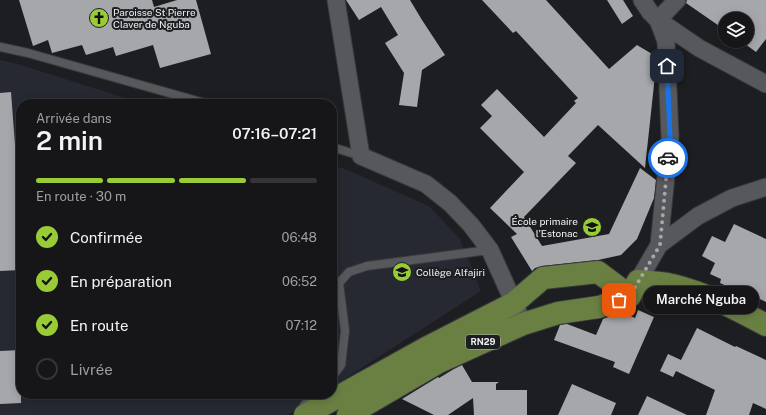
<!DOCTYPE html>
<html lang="fr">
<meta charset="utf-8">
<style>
body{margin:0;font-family:"Public Sans",sans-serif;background:#232326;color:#f1f3f6;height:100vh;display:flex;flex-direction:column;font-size:15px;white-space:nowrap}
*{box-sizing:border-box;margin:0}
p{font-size:13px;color:#9e9fa2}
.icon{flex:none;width:22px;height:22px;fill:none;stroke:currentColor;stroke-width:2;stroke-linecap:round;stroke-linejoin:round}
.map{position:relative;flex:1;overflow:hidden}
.panel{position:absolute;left:16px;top:99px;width:321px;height:300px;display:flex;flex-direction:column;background:#161619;border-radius:16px;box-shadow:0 2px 10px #0003,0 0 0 1px #353538}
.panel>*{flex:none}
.fabs{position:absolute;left:718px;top:12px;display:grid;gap:8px}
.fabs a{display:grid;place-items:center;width:36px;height:36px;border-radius:50%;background:#161619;box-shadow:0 2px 10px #0003,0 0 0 1px #353538;font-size:20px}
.pin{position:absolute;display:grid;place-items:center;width:34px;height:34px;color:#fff;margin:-17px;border-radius:8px;box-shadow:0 2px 6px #0006}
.courier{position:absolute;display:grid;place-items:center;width:40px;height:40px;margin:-20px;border:3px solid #1a73e8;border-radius:50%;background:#fff;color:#222;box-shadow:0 1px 5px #0007}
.bubble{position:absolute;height:28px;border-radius:14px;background:#161619;box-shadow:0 2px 10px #0003,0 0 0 1px #353538;font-size:13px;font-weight:600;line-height:28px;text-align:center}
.summary em{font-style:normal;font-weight:600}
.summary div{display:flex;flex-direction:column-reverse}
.summary{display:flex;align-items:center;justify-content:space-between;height:68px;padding:0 20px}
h1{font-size:26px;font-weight:600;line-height:30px}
.bar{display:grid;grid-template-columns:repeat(4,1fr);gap:6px 4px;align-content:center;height:48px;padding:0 20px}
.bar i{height:5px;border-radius:3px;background:#353538}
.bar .active{background:#99cb36}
.bar p{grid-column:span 4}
ol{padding:0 20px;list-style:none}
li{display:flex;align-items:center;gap:12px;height:44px}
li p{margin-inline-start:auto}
li .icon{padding:4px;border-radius:50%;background:#99cb36;color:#111;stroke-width:4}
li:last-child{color:#9e9fa2}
li i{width:22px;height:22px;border:2px solid #353538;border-radius:50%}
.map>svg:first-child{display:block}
.built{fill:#262931}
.building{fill:#a6a7ab}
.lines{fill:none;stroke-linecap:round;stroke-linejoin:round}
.lane-casing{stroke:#3b3b3e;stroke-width:10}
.street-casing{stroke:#3b3b3e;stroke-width:19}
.primary-casing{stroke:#3b3b3e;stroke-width:24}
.lane{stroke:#57585c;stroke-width:8}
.street{stroke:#57585c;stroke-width:17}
.primary{stroke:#6a8043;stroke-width:22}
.done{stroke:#a7a7aa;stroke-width:4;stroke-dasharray:0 7.2}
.route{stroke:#1a73e8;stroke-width:5}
.labels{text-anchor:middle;stroke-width:4;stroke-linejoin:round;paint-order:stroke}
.shield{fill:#1d1e21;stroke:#b1b2b4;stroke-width:1}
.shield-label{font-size:9px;font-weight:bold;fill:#f1f1f3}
.poi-label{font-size:10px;fill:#f1f1f3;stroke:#1d1e21;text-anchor:start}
</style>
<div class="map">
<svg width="766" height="415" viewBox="0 0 766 415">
<rect width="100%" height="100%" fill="#1d1e21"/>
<!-- built -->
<path class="built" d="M 0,60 L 18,64 L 144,104 L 21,104 L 21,394 L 322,394 L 288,415 L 0,415 Z
M 332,165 L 345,169 L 429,206 L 460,239 L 481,291 L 332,387 Z"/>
<!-- building -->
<path class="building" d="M 19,0 L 152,0 L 154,7 L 177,0 L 196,0 L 211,54 L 160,68 L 153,45 L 116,56 L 113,47 L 86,55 L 82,45 L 52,53 L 48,40 L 33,46 Z
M 346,0 L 410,0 L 422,20 L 445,55 L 422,70 L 417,107 L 399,105 L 404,73 L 385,43 L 398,35 L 381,7 L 359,20 Z
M 482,0 L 546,0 L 609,69 L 637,45 L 657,57 L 645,168 L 598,125 L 568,156 L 576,163 L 524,217 L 542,246 L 609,234 L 640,168 L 656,180 L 654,198 L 637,239 L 621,255 L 598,260 L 542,266 L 535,268 L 532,271 L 511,237 L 517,234 L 490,208 L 524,172 L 480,128 L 492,116 L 481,105 L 497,89 L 544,137 L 576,103 L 574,101 L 578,98 L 516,31 L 513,33 Z
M 607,0 L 623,0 L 633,16 L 622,24 Z
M 687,0 L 766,0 L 766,39 L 756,52 L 741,41 L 747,41 L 747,19 L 725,19 L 725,30 L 686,3 Z
M 11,92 L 21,223 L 21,270 L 0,271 L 0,93 Z
M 734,224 L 766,239 L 766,302 L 745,292 L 744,294 L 720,283 L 721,279 L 710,274 L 715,263 L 702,256 L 712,236 L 725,242 Z
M 638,310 L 654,317 L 629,374 L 613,367 L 615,362 L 554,340 L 560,325 L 567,324 L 596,335 L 603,319 L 621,312 L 635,318 Z
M 697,328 L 735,347 L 736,346 L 766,360 L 766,409 L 753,403 L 749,415 L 706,415 L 715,390 L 676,371 L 673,377 L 660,371 L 668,354 L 681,360 Z
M 21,350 L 21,403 L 0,404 L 0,351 Z
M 462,365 L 472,382 L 499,382 L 496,384 L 496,390 L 527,390 L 527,415 L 474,415 L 473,398 L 448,415 L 434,415 L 402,399 L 438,377 L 439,378 L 454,369 Z
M 572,384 L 616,403 L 611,415 L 558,415 Z
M 647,396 L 687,415 L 638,415 Z"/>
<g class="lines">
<!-- lane casing -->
<g class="lane-casing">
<path id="lane" d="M 0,47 L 28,53 L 208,104
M 332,147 L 361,156
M 332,377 L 341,365 L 345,331 L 339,283 L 349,272 L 367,266 L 489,250
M 304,405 L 317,394"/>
</g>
<!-- street casing -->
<g class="street-casing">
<path id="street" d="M 336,0 L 361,156 L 426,184 L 450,203 L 471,225 L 490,250 L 519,314
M 658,20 L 699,48 L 766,84
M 658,20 L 677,0
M 659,245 L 698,216 L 732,198 L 766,187
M 638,281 L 659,245 L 670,137 L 666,41 L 658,20 L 650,12 L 642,0"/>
</g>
<!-- primary casing -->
<g class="primary-casing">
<path id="primary" d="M 305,415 L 426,348 L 514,303 L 543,278 L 598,272 L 630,296
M 348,415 L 439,362 L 523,324 L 558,313 L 599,307 L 630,296 L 638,281 C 649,282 661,282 672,285 C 706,293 736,309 766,325"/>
</g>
<!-- lane -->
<use href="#lane" class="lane"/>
<!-- street -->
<use href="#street" class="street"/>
<!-- primary -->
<use href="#primary" class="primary"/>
</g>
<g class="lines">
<!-- done -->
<path class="done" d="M 619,300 L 630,296 L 660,245 L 668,158"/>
<!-- route -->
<path class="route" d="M 667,66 L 670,137 L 668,158"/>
</g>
<!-- icons -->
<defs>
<g id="church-disc" transform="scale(1)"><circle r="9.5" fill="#99cb36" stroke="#1d1e21"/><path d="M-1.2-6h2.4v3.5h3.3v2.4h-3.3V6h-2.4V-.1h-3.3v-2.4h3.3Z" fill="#111"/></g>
<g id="school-disc" transform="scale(1)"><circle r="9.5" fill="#99cb36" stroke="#1d1e21"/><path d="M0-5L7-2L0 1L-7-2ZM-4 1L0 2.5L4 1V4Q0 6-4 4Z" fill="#111"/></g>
</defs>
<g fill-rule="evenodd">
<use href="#church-disc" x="99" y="18"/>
<use href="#school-disc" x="592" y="227"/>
<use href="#school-disc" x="402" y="272"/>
</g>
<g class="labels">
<!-- shield labels -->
<rect class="shield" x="466" y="335" width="34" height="14" rx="3"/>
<g class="shield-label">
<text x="483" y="345">RN29</text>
</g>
<!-- poi labels -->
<g class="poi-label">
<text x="113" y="16">Paroisse St Pierre<tspan x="113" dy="12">Claver de Nguba</tspan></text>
<text x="578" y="225" text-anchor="end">École primaire<tspan x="578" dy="12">l’Estonac</tspan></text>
<text x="416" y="276">Collège Alfajiri</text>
</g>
</g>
</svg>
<div class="fabs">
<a><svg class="icon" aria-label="layers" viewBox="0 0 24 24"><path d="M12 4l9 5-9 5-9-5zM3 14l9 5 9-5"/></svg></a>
</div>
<div class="pin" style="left:619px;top:300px;background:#ea580c"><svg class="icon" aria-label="bag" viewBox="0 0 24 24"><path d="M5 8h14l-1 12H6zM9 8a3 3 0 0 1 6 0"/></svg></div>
<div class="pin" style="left:667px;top:66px;background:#1f2937"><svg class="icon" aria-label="home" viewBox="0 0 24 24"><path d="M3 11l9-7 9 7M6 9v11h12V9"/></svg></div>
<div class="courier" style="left:668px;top:158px"><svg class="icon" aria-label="car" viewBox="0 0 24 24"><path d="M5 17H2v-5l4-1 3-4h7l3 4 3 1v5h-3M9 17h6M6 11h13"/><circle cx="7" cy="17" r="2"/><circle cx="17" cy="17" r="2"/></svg></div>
<div class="bubble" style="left:643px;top:286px;width:116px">Marché Nguba</div>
<section class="panel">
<div class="summary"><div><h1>2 min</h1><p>Arrivée dans</p></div><em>07:16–07:21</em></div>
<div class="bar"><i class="active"></i><i class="active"></i><i class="active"></i><i></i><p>En route · 30 m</p></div>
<ol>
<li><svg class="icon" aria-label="check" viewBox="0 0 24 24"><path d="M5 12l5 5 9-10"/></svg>Confirmée<p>06:48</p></li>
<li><svg class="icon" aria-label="check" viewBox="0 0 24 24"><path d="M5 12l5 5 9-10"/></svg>En préparation<p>06:52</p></li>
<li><svg class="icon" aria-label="check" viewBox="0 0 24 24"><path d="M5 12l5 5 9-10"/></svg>En route<p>07:12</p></li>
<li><i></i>Livrée</li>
</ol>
</section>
</div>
